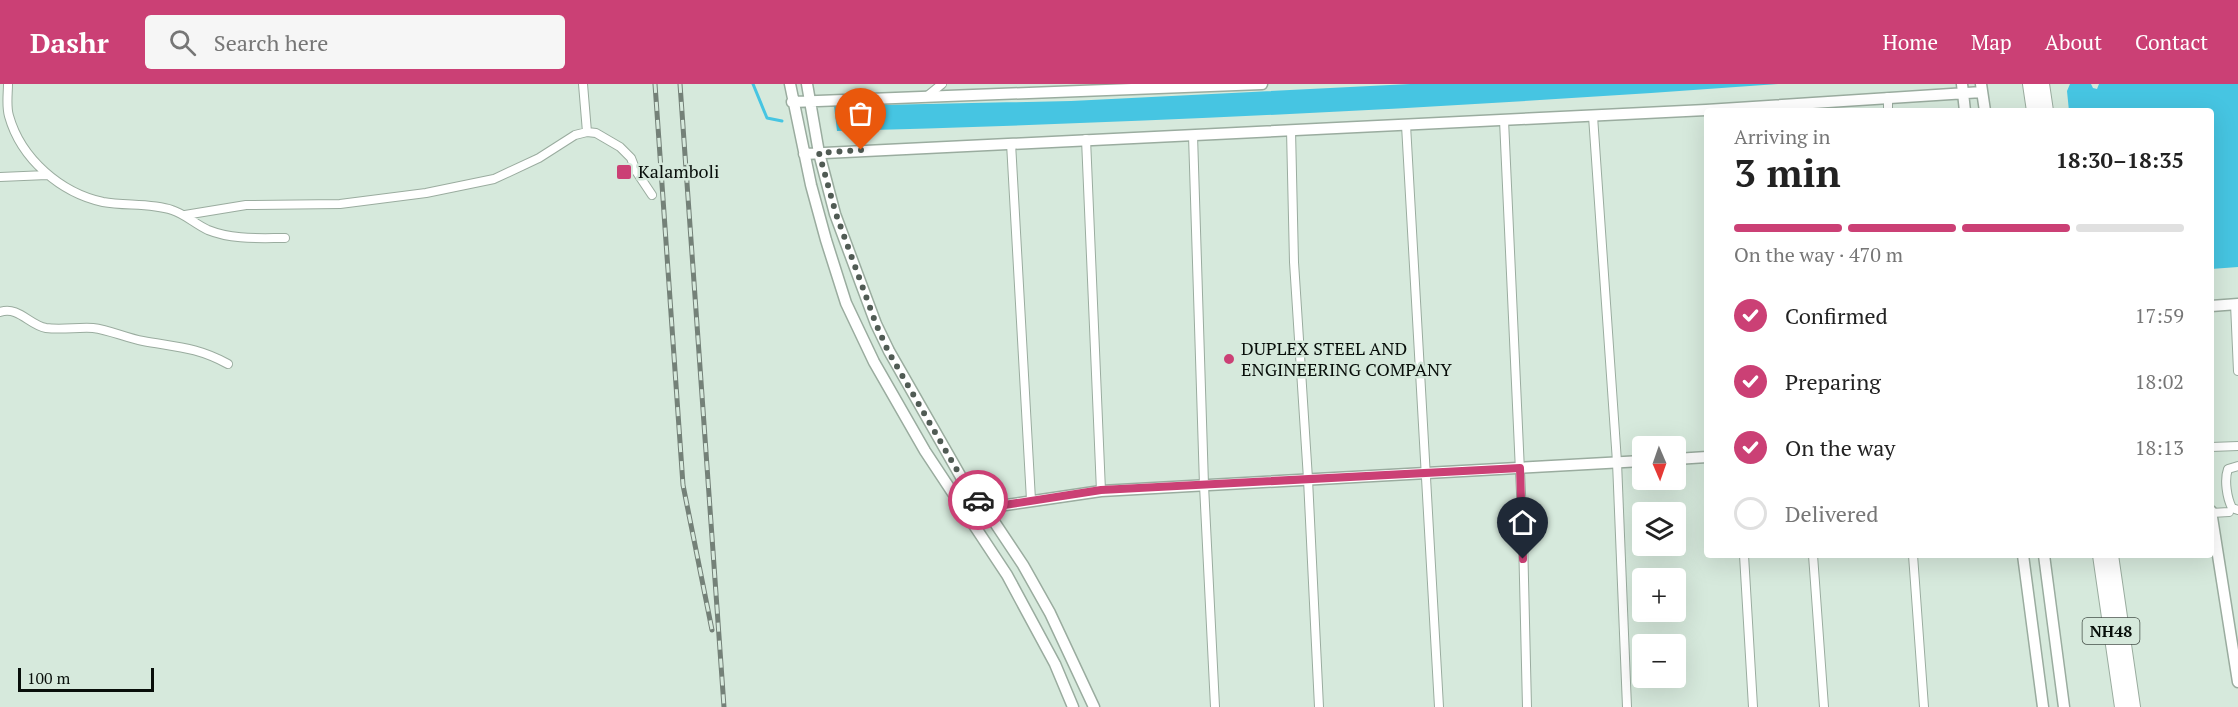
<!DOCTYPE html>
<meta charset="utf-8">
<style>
body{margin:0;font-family:"PT Serif",serif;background:#f6f6f6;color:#222;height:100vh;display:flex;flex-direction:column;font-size:22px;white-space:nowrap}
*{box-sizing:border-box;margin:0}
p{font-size:20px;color:#767676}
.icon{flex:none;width:33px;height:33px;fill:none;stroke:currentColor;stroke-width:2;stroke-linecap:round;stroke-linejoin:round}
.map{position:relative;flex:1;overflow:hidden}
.details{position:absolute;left:1704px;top:24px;width:510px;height:450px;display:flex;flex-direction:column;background:#fff;border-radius:6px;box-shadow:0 6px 24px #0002}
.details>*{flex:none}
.needle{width:39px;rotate:178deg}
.controls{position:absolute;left:1632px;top:352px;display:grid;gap:12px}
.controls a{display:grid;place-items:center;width:54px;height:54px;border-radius:6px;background:#fff;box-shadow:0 6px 24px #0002;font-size:30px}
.scale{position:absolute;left:18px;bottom:15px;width:136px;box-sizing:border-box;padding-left:6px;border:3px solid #080e0a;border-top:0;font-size:16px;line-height:21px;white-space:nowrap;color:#080e0a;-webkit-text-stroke:4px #d6e9dc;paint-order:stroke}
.pin{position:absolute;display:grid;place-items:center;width:51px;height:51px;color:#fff;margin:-62px -26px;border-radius:50% 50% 50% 0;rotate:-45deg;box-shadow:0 0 6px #0007}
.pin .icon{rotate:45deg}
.courier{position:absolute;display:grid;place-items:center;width:60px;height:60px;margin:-30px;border:4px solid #cb4075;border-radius:50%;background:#fff;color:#222;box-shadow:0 2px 8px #0007}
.overview em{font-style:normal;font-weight:700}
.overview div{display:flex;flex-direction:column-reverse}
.overview{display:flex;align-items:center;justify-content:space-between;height:102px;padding:0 30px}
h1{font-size:39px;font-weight:700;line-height:45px}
.bar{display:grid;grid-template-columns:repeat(4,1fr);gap:9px 6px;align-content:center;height:72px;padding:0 30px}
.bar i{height:8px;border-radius:4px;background:#e0e0e0}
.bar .current{background:#cb4075}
.bar p{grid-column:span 4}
ol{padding:0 30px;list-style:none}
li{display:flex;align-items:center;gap:18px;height:66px}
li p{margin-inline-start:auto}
li .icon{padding:6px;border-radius:50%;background:#cb4075;color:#fff;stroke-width:4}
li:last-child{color:#767676}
li i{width:33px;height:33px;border:3px solid #e0e0e0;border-radius:50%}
header{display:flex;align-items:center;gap:36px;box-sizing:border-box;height:84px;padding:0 30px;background:#cb4075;color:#fff}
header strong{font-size:28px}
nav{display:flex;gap:33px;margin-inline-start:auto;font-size:21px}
.search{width:420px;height:54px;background:#f6f6f6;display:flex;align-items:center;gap:15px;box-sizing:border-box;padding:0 21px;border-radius:6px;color:#767676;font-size:22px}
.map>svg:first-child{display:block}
.water{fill:#46c5e2}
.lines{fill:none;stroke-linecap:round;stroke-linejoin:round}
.stream{stroke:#46c5e2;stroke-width:3}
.minor-casing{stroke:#9aac9f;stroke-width:10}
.tertiary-casing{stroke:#9aac9f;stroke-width:13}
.trunk-casing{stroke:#9aac9f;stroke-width:16}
.minor{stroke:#fff;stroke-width:8}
.tertiary{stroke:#fff;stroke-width:10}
.trunk{stroke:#fff;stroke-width:14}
.rail-casing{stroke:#748178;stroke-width:5}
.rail{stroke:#d6e9dc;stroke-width:3;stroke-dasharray:9;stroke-linecap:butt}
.done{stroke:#505b54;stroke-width:6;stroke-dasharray:0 10.8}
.route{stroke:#cb4075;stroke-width:8}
.poi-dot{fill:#cb4075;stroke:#d6e9dc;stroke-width:2}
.labels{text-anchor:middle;stroke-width:5;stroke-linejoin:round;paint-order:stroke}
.shield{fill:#d6e9dc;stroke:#465049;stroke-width:1.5}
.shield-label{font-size:16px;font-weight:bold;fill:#080e0a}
.poi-label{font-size:18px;fill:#080e0a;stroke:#d6e9dc;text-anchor:start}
</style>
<header>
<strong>Dashr</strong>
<div class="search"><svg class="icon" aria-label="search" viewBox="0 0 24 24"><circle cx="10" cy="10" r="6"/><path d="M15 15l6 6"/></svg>Search here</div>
<nav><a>Home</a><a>Map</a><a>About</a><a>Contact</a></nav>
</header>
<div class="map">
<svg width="2238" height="623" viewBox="0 0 2238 623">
<rect width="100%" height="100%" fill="#d6e9dc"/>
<!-- water -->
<path class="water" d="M 1410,0 L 1778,0 C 1465,23 1150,39 837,47 L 834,22 L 1071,17 Z
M 2070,0 L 2091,0 L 2093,4 L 2097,5 L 2099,0 L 2238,0 L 2238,183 L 2211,185 L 2211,27 L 2069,27 L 2067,7 Z"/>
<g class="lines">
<!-- stream -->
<path class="stream" d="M 753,0 L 767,34 L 782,37"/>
<!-- minor casing -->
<g class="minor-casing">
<path id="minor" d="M 8,0 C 8,10 6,22 9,32 C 21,75 61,109 103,118 C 125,122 151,119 172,126 C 185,130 195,140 208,146 C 233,156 259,154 285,154
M 583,0 L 587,48
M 926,13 L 942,0
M 1888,13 L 1888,27
M 1593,32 L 1617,378 L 1627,623
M 1504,36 L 1523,453 L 1527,623
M 1406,41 L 1439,623
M 1291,46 L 1294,178 L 1308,395 L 1319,623
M 1193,51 L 1204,401 L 1215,623
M 1086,55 L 1101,407
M 1011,59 L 1031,416
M 0,93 L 47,91
M 185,131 L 246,121 L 340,120 L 426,109 L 494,95 L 539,74 L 575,51 L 587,48 L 596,49 L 620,63 L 631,74 L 636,87 L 652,111
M 2235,220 L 2238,287
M 0,228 C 19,222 29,241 46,244 C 62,246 78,243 93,244 C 110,246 126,254 143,257 C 176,263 197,263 228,280
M 2211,363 L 2238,362
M 2238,382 L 2228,385 C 2224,396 2227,414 2232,424 L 2238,426
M 2211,429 L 2229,428
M 1744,471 L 1753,623
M 1813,471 L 1824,623
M 1913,471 L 1924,623"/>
</g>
<!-- tertiary casing -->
<g class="tertiary-casing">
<path id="tertiary" d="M 790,0 L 811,101 L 826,156 L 846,219 L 874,278 L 925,367 L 1007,491 L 1055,580 L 1073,623
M 807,0 L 819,69 L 835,130 L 876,240 L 889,267 L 965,400 L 985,424 L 1023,481 L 1050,529 L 1094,623
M 1962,0 L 1965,27
M 1981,0 L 1985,27
M 792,18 L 1262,0
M 804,70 L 1706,26 L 1982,8
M 2211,222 L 2238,220
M 1676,375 L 1707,373
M 965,427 L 1101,407 L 1642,377
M 2211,427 L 2238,598
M 2023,471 L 2043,623
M 2044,471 L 2064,623"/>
</g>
<!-- trunk casing -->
<g class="trunk-casing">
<path id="trunk" d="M 2030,0 L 2034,27
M 2042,0 L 2046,27
M 2100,471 L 2122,623
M 2111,471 L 2133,623"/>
</g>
<!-- minor -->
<use href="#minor" class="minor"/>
<!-- tertiary -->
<use href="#tertiary" class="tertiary"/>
<!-- trunk -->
<use href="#trunk" class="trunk"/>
<!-- rail casing -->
<g class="rail-casing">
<path id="rail" d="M 655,0 L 683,401 L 712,546
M 680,0 L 724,623"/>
</g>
<!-- rail -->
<use href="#rail" class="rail"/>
</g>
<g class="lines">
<!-- done -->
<path class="done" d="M 861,66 L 819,69 L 836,130 L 876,240 L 888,267 L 965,400 L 978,416"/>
<!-- route -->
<path class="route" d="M 978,416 L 985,424 L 1101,406 L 1520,384 L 1523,475"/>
</g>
<!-- markers -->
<g class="poi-dot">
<rect x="616" y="80" width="16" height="16" rx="3"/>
<circle cx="1229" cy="275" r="6"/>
</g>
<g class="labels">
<!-- shield labels -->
<rect class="shield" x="2082.5" y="534" width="57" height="26" rx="4.5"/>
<g class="shield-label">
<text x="2111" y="553">NH48</text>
</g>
<!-- poi labels -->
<g class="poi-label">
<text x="638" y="94">Kalamboli</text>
<text x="1241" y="271">DUPLEX STEEL AND<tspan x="1241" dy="21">ENGINEERING COMPANY</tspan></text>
</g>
</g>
</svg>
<div class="controls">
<a><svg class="needle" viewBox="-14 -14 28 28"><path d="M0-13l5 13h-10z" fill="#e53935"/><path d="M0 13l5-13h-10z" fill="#767676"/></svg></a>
<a><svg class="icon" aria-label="layers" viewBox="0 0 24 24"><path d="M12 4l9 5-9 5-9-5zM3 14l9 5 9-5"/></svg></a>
<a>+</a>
<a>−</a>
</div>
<div class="scale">100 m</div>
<div class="pin" style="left:861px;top:66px;background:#ea580c"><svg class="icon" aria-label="bag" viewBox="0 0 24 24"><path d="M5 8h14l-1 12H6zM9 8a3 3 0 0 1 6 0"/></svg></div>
<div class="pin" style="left:1523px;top:475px;background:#1f2937"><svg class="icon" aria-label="home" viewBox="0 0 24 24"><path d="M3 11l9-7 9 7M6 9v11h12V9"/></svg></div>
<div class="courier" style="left:978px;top:416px"><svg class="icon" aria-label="car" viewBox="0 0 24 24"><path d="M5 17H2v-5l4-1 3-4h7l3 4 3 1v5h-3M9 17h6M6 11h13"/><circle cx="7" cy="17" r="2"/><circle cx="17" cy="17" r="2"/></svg></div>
<section class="details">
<div class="overview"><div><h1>3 min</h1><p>Arriving in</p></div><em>18:30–18:35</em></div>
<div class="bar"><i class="current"></i><i class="current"></i><i class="current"></i><i></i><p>On the way · 470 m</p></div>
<ol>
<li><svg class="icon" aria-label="check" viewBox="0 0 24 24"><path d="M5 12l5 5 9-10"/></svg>Confirmed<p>17:59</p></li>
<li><svg class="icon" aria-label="check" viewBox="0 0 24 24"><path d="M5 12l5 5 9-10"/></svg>Preparing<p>18:02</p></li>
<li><svg class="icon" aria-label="check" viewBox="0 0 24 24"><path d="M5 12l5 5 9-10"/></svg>On the way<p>18:13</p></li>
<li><i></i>Delivered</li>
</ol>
</section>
</div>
